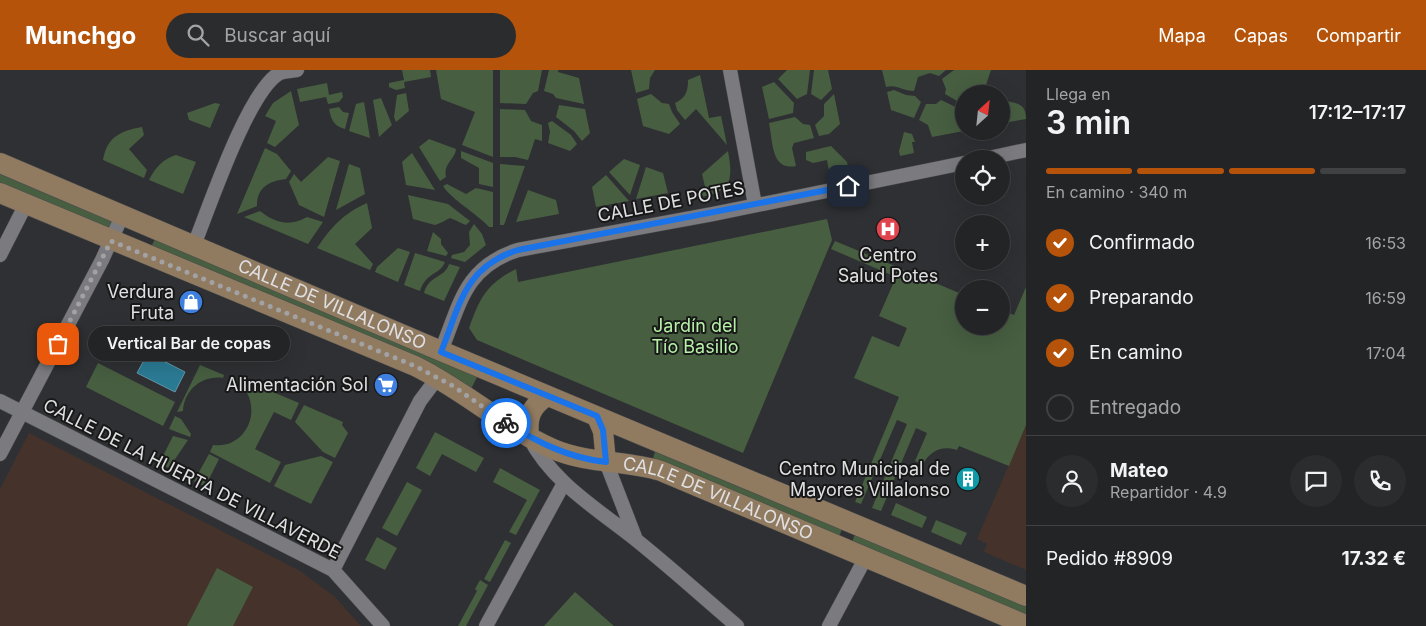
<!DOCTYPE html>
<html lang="es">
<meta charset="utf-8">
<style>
body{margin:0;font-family:Inter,sans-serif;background:#2b2c2e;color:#f1f3f6;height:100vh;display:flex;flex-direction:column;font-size:19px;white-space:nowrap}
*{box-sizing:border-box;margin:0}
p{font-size:16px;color:#a3a4a7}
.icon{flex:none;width:28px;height:28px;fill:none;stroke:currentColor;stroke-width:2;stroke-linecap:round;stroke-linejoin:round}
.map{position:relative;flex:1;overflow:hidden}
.side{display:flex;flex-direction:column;background:#232426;width:400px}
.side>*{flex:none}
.needle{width:32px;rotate:27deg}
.fabs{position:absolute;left:955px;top:15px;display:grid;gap:10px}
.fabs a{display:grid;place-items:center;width:55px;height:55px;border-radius:50%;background:#232426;box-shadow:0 5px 20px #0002,0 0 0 1px #404143;font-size:25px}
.pin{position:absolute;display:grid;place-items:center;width:42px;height:42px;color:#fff;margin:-21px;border-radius:10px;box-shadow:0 2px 8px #0006}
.courier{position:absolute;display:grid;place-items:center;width:50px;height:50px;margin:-25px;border:4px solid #1a73e8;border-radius:50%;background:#fff;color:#222;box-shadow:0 1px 6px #0007}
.bubble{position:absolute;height:35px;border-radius:18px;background:#232426;box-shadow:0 5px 20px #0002,0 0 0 1px #404143;font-size:16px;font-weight:600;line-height:35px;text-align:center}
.summary em{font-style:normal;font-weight:600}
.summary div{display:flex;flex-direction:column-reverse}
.summary{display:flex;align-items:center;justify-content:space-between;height:85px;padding:0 20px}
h1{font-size:32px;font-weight:600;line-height:38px}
.bar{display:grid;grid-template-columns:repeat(4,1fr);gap:8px 5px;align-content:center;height:60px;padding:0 20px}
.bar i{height:6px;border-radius:4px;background:#404143}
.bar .current{background:#b45309}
.bar p{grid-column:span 4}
.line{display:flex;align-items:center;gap:12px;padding:0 20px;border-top:1px solid #404143}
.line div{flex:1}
.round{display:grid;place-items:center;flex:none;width:52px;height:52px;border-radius:26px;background:#2b2c2e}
ol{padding:0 20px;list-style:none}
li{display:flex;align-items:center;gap:15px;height:55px}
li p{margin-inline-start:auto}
li .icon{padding:5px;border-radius:50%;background:#b45309;color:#fff;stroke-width:4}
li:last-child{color:#a3a4a7}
li i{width:28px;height:28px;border:2px solid #404143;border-radius:50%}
header{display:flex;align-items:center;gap:30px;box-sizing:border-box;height:70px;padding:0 25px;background:#b45309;color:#fff}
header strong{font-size:24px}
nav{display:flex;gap:28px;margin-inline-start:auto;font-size:18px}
.search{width:350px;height:45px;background:#2b2c2e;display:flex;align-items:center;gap:12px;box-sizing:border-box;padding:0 18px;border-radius:28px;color:#a3a4a7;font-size:19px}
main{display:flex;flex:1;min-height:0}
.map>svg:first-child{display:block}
.education{fill:#45332b}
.green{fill:#475e41}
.water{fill:#2b7a94;stroke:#6199ab}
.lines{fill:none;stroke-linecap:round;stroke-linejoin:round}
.street-casing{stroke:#4b4c4e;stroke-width:15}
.secondary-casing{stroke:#4b4c4e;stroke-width:21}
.street{stroke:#7b7b7f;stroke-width:14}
.secondary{stroke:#907a60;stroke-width:20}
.done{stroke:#a2a2a5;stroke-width:5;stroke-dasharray:0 9}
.route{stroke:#1a73e8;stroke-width:6}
.labels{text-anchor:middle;stroke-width:4;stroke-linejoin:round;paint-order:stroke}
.street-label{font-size:18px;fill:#e0e0e2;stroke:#181819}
.poi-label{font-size:18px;fill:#e0e0e2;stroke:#181819;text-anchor:end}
.park-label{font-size:18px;fill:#b6f1a7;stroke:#181819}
</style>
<header>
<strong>Munchgo</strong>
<div class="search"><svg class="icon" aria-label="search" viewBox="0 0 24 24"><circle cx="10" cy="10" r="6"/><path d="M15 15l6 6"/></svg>Buscar aquí</div>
<nav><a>Mapa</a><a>Capas</a><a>Compartir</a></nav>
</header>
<main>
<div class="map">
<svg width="1026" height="556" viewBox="0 0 1026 556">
<rect width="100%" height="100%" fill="#2f3033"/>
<!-- education -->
<path class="education" d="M 1026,355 L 1026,500 L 984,482 L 987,474 L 977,469 Z
M 29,363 L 300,501 L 335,527 L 361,556 L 0,556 L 0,419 Z"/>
<!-- green -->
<path class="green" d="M 402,0 L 430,0 L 431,7 L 404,12 L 405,18 L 396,20 L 389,17 L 389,13 L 404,10 Z
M 436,0 L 493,0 L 493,87 L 462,75 L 475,42 L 441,29 Z
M 500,0 L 542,0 L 538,21 L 533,23 L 526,34 L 500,33 Z
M 549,0 L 558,0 L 558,2 L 579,8 L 584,34 L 556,28 L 553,24 L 544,21 Z
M 631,0 L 655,0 L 650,8 L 649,19 L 636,23 Z
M 787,0 L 810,0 L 807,24 L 797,29 L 778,9 Z
M 814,0 L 828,0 L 832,19 L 821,30 L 811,24 Z
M 882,0 L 946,0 L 939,6 L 930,3 L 918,7 L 914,21 C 903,21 896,14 886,17 Z
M 954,0 L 991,0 L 983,24 L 964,24 L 964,35 L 945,24 L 946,19 L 942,9 Z
M 700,5 L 709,48 L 721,46 L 727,75 L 696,39 L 685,50 L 677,40 L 675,33 C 686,28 688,21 688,10 Z
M 774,12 L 794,33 L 793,43 L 769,49 L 762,17 Z
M 327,13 L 329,25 L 342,22 L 343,27 L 339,32 L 328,34 L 326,27 L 300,32 L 297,19 Z
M 894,20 L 906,25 L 915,26 L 921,32 L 914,48 L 891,40 L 887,22 Z
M 291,21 L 299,55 L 275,77 L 267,73 L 276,51 L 265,46 L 273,33 Z
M 406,23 L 409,41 L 396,52 L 394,47 L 397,25 Z
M 651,24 L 662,33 L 669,34 L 672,42 L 680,54 L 669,64 L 643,56 L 637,29 Z
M 834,24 L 840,54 L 829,64 L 819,66 L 815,55 L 824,46 L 824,34 Z
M 381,28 L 392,55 L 379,67 L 373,30 Z
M 941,30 L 964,41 L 964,61 L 932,67 L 928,55 L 919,50 L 926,34 L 936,34 Z
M 1005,31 C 1018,33 1026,34 1026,49 L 1009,52 Z
M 364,32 L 370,68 L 349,61 L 356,34 Z
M 215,33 L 220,34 L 210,58 L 189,50 L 187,43 Z
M 559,35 L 585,39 L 590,63 L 582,71 L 574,61 L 556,47 Z
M 339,37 L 343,42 L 349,43 L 345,59 C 333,55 332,51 329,39 Z
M 500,39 L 525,40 L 531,51 L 542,55 L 542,71 L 535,69 L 528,90 L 515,87 L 500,87 Z
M 795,47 L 803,54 L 810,55 L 814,68 L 794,73 L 792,78 L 796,96 C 771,101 773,72 769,53 Z
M 552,51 L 571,65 L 577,74 L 570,81 L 548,73 L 550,62 L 548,53 Z
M 142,57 L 144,65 L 129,79 L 147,100 L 144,108 L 103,90 C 107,67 120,61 142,57 Z
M 904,62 L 912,64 L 915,72 L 912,72 L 914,83 L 900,86 L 899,81 Z
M 429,69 L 456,79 C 455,90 443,93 446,107 L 440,111 L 419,77 Z
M 831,76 L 847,92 L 848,97 L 829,101 L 827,90 L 813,93 L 806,90 L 806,82 Z
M 265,78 L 277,84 L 291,101 L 286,109 C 269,111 257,117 257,136 L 237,144 Z
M 461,81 L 493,93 L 493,117 L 479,114 L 479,98 L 461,88 Z
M 728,81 C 735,118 727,122 692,129 L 691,125 L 706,121 L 702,104 Z
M 412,83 L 435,120 L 406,115 L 402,92 Z
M 176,85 L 196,92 L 183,124 L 149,110 C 154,99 164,88 176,85 Z
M 328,87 L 340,91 L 324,147 L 299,135 L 289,112 L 294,104 L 301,112 Z
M 624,89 L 640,95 L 630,125 L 609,102 Z
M 349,94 L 360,98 L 365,124 L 336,140 Z
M 500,94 L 525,96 L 504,155 L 500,155 Z
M 646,97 L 663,103 L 668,123 L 636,129 Z
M 0,104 L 112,150 L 108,160 L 0,114 Z
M 606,105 L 629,131 L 596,137 L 592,117 Z
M 447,114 L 466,124 L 476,118 L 493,122 L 493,157 L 489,157 C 477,144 451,129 443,116 Z
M 528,120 L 556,130 L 559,144 L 516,152 Z
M 408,125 L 448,134 L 470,151 L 466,155 C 442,145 457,147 435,155 L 413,149 Z
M 367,133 L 372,158 L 355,174 L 373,194 L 370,200 L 317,178 C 331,157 344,143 367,133 Z
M 260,141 C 275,153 290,157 307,147 L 323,152 L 308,174 L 244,147 Z
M 827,149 L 832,170 L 743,383 L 477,270 L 469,258 C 480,228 486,214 516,199 L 518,212 Z
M 474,154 L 482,164 L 486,175 L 465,192 L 451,188 L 452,185 L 464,182 L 470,175 L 469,162 Z
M 433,162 L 441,169 L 441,174 L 448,183 L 446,186 L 427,181 Z
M 155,169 L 478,305 L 471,319 L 151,177 Z
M 835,171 L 964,225 L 964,256 L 1001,256 L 1001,240 L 1014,245 L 1026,217 L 1026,355 L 1009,396 L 959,376 L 957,380 C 942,375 930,381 923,394 L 915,391 L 927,363 L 916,358 L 881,441 L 872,438 L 907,354 L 897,350 L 861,434 L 855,432 L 899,327 L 854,308 L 872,266 L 899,277 L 907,258 L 879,246 L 896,207 L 831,179 Z
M 398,178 L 410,182 L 398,212 L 375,202 L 377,197 Z
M 415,183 L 445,192 C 440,205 426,202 420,221 L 404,215 Z
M 449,194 L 460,197 L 444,231 L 424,223 C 429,205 445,208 449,194 Z
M 98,293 L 175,332 L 163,356 L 86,317 Z
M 200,295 L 224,305 L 223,308 C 202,305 184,320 183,341 L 177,342 Z
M 249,312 L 299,333 L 291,350 L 274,342 L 255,379 L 281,392 L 270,413 L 210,382 L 213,375 C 243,379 261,346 246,321 Z
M 304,335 L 343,352 L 342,355 L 348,363 L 335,388 L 323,382 L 295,352 Z
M 175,346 L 181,349 L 191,364 L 190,367 L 169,359 Z
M 435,362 L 484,388 L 476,402 L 442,384 L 430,406 L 416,398 Z
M 173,366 L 188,370 L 169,398 L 159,394 Z
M 655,381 L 842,459 L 839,467 L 653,389 Z
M 209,384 L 219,389 L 205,417 L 194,411 Z
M 321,386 L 333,392 L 311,434 L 274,416 L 285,395 Z
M 500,398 L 540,420 L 516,465 L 509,462 L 527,430 L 493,412 Z
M 407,412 L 422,420 L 397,466 L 382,458 Z
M 896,433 L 927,447 L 922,458 L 891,445 Z
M 936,450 L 967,463 L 961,475 L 931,462 Z
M 855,464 L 1026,535 L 1026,545 L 852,472 Z
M 377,467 L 397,478 L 385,500 L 365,490 Z
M 505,470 L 511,473 L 490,512 L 484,509 Z
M 217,498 L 253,517 L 233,556 L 187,556 Z
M 480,510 L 488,515 L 466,556 L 458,556 L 477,521 L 475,519 Z
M 575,522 L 614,556 L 544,556 Z"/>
<!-- water -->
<path class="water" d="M 148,283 L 185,302 L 175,322 L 137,303 Z"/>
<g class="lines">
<!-- street casing -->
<g class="street-casing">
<path id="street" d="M 730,0 L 755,135
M 984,89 L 1026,80
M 194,175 C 209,138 247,24 278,4 C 282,1 291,1 297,0
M 0,185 L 26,134
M 441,281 C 460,235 464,197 518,180 L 713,144 L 964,93
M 0,331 L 333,500 L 383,556
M 529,367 C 552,412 596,438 635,469 C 670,497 703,527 737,556
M 0,384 L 102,190 L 122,146
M 606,392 L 635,467
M 333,500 L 420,331 L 438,307
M 486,556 L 564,413
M 829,556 L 866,487"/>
</g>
<!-- secondary casing -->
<g class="secondary-casing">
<g id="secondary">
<path id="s1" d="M 0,93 L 441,281 L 1026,526"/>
<path id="s2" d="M 0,123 L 415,296 C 464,320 503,357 553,379 C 588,394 625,390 661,401 L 1026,555"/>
<path d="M 597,347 L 603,361 L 606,392"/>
<path d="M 529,367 C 527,348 530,337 547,326"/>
</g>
</g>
<!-- street -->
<use href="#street" class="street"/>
<!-- secondary -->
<use href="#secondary" class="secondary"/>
</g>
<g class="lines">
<!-- done -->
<path class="done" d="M 58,274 L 111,171 L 415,296 L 453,316 L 506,353"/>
<!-- route -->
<path class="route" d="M 506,353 C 538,372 568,388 606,392 L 603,360 L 597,346 L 441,282 C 460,235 464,197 518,180 L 848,116"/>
</g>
<!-- icons -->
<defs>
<g id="hospital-disc" transform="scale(1.25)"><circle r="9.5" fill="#e0444e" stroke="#181819"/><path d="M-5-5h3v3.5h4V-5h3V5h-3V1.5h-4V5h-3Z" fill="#fff"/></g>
<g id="shop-disc" transform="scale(1.25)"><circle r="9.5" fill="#3f7fe0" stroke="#181819"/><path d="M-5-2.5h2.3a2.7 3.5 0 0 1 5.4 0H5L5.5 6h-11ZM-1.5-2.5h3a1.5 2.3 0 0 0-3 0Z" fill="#fff"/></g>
<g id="supermarket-disc" transform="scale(1.25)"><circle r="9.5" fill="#3f7fe0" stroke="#181819"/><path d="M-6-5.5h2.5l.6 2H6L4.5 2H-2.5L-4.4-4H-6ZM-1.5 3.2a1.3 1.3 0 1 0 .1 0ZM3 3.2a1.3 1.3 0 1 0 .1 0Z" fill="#fff"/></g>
<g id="building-disc" transform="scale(1.25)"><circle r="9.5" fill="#0f9aa8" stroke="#181819"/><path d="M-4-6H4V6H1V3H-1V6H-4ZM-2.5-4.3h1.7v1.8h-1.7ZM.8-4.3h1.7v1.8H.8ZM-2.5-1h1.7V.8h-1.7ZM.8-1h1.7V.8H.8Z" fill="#fff"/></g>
</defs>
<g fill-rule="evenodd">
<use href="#hospital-disc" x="888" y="159"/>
<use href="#shop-disc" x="191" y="232"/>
<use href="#supermarket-disc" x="386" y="315"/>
<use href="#building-disc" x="968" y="409"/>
</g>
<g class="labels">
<!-- street labels -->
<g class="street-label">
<text transform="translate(671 132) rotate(-11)" y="6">CALLE DE POTES</text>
<text dy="6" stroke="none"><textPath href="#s1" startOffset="361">CALLE DE VILLALONSO</textPath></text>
<text transform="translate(192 409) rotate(27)" y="6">CALLE DE LA HUERTA DE VILLAVERDE</text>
<text dy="6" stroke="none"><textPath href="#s2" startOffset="784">CALLE DE VILLALONSO</textPath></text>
</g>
<!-- poi labels -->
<g class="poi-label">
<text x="888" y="191" text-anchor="middle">Centro<tspan x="888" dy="21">Salud Potes</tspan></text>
<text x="174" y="228">Verdura<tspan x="174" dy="21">Fruta</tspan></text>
<text x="368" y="321">Alimentación Sol</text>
<text x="950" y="405">Centro Municipal de<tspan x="950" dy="21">Mayores Villalonso</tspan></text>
</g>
<!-- park labels -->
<g class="park-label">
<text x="695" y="262">Jardín del<tspan x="695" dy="21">Tío Basilio</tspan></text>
</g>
</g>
</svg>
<div class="fabs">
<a><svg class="needle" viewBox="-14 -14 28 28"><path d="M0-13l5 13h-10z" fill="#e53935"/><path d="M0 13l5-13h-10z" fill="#a3a4a7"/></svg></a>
<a><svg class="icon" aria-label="locate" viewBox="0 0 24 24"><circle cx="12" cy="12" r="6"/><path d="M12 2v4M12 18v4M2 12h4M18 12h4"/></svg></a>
<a>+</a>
<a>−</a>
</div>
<div class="pin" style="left:58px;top:274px;background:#ea580c"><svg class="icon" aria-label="bag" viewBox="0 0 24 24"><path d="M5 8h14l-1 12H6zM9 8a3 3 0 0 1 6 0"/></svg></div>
<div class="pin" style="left:848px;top:116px;background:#1f2937"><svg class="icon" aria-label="home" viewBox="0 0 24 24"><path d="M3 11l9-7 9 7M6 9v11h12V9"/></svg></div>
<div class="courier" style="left:506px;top:353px"><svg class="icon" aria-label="bike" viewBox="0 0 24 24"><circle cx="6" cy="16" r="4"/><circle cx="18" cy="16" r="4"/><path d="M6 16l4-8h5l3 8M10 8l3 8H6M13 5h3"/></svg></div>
<div class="bubble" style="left:88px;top:256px;width:202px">Vertical Bar de copas</div>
</div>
<section class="side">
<div class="summary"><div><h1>3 min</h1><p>Llega en</p></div><em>17:12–17:17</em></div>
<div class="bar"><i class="current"></i><i class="current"></i><i class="current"></i><i></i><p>En camino · 340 m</p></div>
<ol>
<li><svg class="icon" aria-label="check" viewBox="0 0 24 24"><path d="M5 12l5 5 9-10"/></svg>Confirmado<p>16:53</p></li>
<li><svg class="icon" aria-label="check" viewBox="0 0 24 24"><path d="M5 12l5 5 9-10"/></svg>Preparando<p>16:59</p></li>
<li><svg class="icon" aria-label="check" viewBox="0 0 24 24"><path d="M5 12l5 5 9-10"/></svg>En camino<p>17:04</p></li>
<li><i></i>Entregado</li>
</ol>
<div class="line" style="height:90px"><a class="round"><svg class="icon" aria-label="person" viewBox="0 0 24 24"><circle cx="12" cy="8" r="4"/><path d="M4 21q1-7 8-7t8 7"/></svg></a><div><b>Mateo</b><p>Repartidor · 4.9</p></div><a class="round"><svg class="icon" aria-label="chat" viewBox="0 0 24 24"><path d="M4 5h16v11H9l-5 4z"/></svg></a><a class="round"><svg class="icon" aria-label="phone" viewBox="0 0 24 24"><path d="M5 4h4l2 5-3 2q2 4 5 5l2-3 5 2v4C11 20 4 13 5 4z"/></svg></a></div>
<div class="line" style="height:65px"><div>Pedido #8909</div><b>17.32 €</b></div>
</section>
</main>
